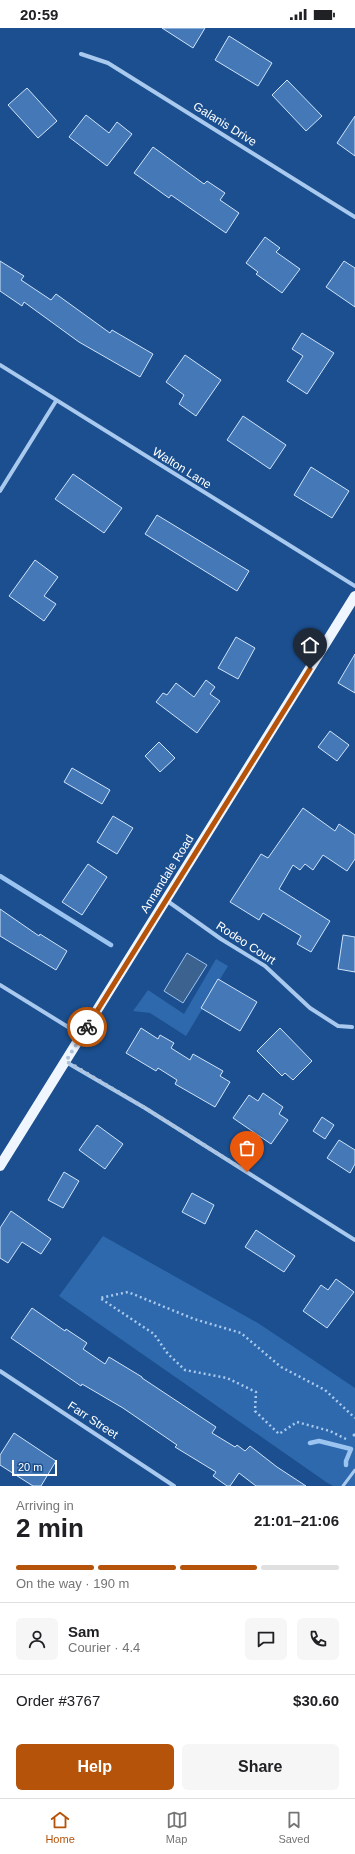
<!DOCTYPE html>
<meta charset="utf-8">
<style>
body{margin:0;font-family:Arial,sans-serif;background:#f6f6f6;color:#202124;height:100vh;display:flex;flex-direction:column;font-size:15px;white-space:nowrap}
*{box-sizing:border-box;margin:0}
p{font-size:13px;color:#757577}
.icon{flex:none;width:22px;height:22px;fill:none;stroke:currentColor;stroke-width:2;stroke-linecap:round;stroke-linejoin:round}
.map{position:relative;height:1458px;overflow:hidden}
.panel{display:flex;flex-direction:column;background:#fff;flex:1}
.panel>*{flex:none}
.scale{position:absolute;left:12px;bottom:10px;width:45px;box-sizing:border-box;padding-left:4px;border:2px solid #fff;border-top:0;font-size:11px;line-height:14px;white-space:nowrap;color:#fff;-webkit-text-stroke:3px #1b4f8f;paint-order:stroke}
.pin{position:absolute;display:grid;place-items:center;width:34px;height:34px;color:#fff;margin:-41px -17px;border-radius:50% 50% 50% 0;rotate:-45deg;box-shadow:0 0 4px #0007}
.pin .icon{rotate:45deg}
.courier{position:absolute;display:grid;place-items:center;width:40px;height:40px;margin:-20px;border:3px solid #b45309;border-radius:50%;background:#fff;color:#222;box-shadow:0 1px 5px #0007}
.summary em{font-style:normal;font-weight:700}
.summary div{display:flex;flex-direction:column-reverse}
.summary{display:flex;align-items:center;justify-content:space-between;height:68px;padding:0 16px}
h1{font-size:26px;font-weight:700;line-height:30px}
.bar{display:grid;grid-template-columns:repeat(4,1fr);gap:6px 4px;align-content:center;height:48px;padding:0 16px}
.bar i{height:5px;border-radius:3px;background:#e0e0e0}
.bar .current{background:#b45309}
.bar p{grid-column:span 4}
.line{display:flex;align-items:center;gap:10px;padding:0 16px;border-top:1px solid #e0e0e0}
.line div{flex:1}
.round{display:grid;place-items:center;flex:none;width:42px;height:42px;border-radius:6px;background:#f6f6f6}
.button{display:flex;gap:8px;margin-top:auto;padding:8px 16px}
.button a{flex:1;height:46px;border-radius:6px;background:#b45309;color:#fff;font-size:16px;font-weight:700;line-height:46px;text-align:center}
.button a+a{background:#f6f6f6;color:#202124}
.status{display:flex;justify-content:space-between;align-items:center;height:28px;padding:0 20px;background:#fff;direction:ltr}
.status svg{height:11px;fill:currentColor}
.dock{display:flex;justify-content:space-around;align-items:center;height:56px;border-top:1px solid #e0e0e0;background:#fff;font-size:11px;color:#757577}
.dock a{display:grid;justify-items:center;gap:2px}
.dock .current{color:#b45309}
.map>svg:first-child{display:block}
.green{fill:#2e69ad}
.water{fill:#3c6290;stroke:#9cc4f0}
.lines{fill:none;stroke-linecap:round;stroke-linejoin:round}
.stream{stroke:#9cc4f0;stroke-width:4.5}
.building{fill:#4478b7;stroke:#cfe3fa}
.path{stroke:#a9c9ee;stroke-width:2.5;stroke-dasharray:2 3;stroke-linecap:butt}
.service{stroke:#a9c9ee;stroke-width:3}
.minor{stroke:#a9c9ee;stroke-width:4}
.primary{stroke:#f0f6ff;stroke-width:10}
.done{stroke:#afc1d8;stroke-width:4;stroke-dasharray:0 7.2}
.route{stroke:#b45309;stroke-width:5}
.labels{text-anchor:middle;stroke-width:4;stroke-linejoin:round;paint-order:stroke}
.street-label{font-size:12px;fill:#fff;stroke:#1b4f8f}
</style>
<div class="status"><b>20:59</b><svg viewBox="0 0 49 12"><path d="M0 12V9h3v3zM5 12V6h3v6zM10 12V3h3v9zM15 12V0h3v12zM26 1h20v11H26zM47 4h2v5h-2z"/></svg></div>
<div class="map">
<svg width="355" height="1458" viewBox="0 0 355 1458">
<rect width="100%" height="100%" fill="#1b4f8f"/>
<!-- green -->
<path class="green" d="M 216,931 L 228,938 L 186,1008 L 150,985 L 133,983 L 148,962 L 184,986 Z
M 103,1208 L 258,1295 L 355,1360 L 355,1458 L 333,1458 L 326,1454 L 59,1268 Z"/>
<!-- water -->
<path class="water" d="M 187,925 L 207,937 L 183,975 L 164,963 Z"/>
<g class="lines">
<!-- stream -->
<path class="stream" d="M 0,848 L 111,917
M 310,1415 L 319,1413 L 351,1421 L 346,1433 L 346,1437"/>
</g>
<!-- building -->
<path class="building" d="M 162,0 L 205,0 L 193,20 Z
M 229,8 L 272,35 L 258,58 L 215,32 Z
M 287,52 L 322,88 L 306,103 L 272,67 Z
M 27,60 L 57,93 L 38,110 L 8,77 Z
M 86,87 L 109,105 L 117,94 L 132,106 L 107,138 L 69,109 Z
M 355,88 L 355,128 L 337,115 Z
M 153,119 L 204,156 L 207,153 L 225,165 L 220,172 L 239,185 L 226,205 L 171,167 L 169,170 L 134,145 Z
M 265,209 L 280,220 L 276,224 L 300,241 L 282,265 L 256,246 L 258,244 L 246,235 Z
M 0,233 L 24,248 L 21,252 L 51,272 L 56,266 L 110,305 L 112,302 L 153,326 L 140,349 L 79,314 L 24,274 L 22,278 L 0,263 Z
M 344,233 L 355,240 L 355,279 L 326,259 Z
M 302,305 L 334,325 L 307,366 L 287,353 L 303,328 L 292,321 Z
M 185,327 L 221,352 L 196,388 L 179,376 L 184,367 L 166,354 Z
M 243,388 L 286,417 L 270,441 L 227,412 Z
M 311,439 L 349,463 L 332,490 L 294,467 Z
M 73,446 L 122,480 L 104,505 L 55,471 Z
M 157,487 L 249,543 L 237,563 L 145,506 Z
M 35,532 L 58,549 L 44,568 L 56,576 L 44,593 L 9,568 Z
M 236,609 L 255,620 L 238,651 L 218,640 Z
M 355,626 L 355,665 L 338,655 Z
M 206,652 L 215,659 L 210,666 L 220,673 L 197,705 L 156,674 L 163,665 L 167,667 L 176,655 L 194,669 Z
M 330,703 L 349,717 L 337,733 L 318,719 Z
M 159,714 L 175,730 L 160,744 L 145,728 Z
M 72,740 L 110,762 L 102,776 L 64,754 Z
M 303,780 L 335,803 L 339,796 L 355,807 L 355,831 L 347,843 L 323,827 L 313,842 L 305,836 L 300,842 L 293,837 L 279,861 L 330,893 L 311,924 L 297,916 L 301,908 L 263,885 L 259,892 L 230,874 L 261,826 L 268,830 Z
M 113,788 L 133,800 L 117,826 L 97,814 Z
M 88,836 L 107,849 L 82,887 L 62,874 Z
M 0,881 L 39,908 L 40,906 L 67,923 L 56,942 L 0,908 Z
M 343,907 L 355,909 L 355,944 L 338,941 Z
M 218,951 L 257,974 L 240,1003 L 201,980 Z
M 141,1000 L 158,1011 L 160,1007 L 174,1015 L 171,1020 L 190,1032 L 193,1026 L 223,1043 L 220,1048 L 230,1054 L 215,1079 L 175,1056 L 177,1052 L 158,1040 L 156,1043 L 126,1025 Z
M 280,1000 L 312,1033 L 293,1052 L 285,1045 L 282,1048 L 257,1023 Z
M 263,1065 L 283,1079 L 279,1086 L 288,1092 L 271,1116 L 233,1090 L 249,1067 L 258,1073 Z
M 322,1089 L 334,1097 L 325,1111 L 313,1103 Z
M 97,1097 L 123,1116 L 105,1141 L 79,1122 Z
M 339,1112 L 355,1122 L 355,1136 L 350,1145 L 327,1130 Z
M 64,1144 L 79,1153 L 63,1180 L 48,1172 Z
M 192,1165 L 214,1177 L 205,1196 L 182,1184 Z
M 11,1183 L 51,1211 L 41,1226 L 22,1214 L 8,1235 L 0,1230 L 0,1200 Z
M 256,1202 L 295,1228 L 284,1244 L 245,1219 Z
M 336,1251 L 354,1264 L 327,1300 L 303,1283 L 321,1257 L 328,1262 Z
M 32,1280 L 65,1303 L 66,1301 L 87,1315 L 83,1321 L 105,1336 L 109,1329 L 142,1349 L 142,1350 L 216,1399 L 212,1405 L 235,1419 L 237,1417 L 245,1423 L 250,1418 L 277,1439 L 306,1458 L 256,1458 L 239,1445 L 230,1458 L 227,1458 L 213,1448 L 216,1444 L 175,1419 L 177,1417 L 123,1380 L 82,1356 L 81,1358 L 11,1310 Z
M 14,1405 L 56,1433 L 41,1458 L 33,1458 L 0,1437 L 0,1427 Z"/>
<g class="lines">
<!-- path -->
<path class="path" d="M 346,1411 L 330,1403 L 297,1394 L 279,1406 L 255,1383 L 256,1364 L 227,1350 L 185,1342 L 168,1326 L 154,1306 L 100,1270 L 128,1264 L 194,1291 L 241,1305 L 281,1339 L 325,1362 L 355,1390"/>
<!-- service -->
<path class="service" d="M 354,1407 L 355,1407
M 343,1458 L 355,1442"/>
<!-- minor -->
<path class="minor" d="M 81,26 L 108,35 L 355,189
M 0,337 L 355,558
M 0,463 L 56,373
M 166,872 L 221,911 L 265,938 L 310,980 L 338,998 L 352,999
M 0,957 L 81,1007
M 66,1034 L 145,1080 L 355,1212
M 0,1343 L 174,1458"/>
<!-- primary -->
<path class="primary" d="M 0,1138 L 355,568"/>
</g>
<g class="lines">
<!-- done -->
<path class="done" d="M 87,999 L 66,1033 L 145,1080 L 247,1144"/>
<!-- route -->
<path class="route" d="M 87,999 L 310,641"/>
</g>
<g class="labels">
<!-- street labels -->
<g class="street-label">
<text transform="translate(225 96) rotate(32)" y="4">Galanis Drive</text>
<text transform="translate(182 440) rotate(32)" y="4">Walton Lane</text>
<text transform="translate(167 846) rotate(-58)" y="4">Annandale Road</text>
<text transform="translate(246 915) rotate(33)" y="4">Rodeo Court</text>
<text transform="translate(93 1392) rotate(33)" y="4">Farr Street</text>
</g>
</g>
</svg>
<div class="scale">20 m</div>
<div class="pin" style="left:247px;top:1144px;background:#ea580c"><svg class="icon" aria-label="bag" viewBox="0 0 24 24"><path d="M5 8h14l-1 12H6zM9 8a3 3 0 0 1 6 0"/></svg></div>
<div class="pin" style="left:310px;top:641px;background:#1f2937"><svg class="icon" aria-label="home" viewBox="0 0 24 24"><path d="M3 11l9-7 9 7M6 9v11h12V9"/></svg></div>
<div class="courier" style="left:87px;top:999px"><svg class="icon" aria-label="bike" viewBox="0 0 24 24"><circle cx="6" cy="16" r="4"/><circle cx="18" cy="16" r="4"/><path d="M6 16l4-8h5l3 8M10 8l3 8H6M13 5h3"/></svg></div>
</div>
<section class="panel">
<div class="summary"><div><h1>2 min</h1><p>Arriving in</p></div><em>21:01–21:06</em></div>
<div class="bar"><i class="current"></i><i class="current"></i><i class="current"></i><i></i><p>On the way · 190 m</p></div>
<div class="line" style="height:72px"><a class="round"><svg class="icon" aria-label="person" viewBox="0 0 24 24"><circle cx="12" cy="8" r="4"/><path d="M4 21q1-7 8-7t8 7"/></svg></a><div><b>Sam</b><p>Courier · 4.4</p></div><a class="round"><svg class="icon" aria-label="chat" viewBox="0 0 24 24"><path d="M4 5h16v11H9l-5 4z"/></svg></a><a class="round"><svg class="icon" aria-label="phone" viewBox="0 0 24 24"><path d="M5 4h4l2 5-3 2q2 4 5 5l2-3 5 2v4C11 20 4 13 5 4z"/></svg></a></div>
<div class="line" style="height:52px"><div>Order #3767</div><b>$30.60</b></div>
<div class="button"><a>Help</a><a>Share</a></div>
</section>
<nav class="dock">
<a class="current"><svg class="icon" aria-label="home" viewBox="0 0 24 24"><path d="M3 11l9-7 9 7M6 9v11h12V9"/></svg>Home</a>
<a><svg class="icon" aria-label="map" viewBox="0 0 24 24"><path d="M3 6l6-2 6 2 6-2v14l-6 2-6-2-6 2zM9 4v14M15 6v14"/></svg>Map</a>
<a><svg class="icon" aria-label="saved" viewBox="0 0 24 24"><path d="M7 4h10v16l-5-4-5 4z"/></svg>Saved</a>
</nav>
